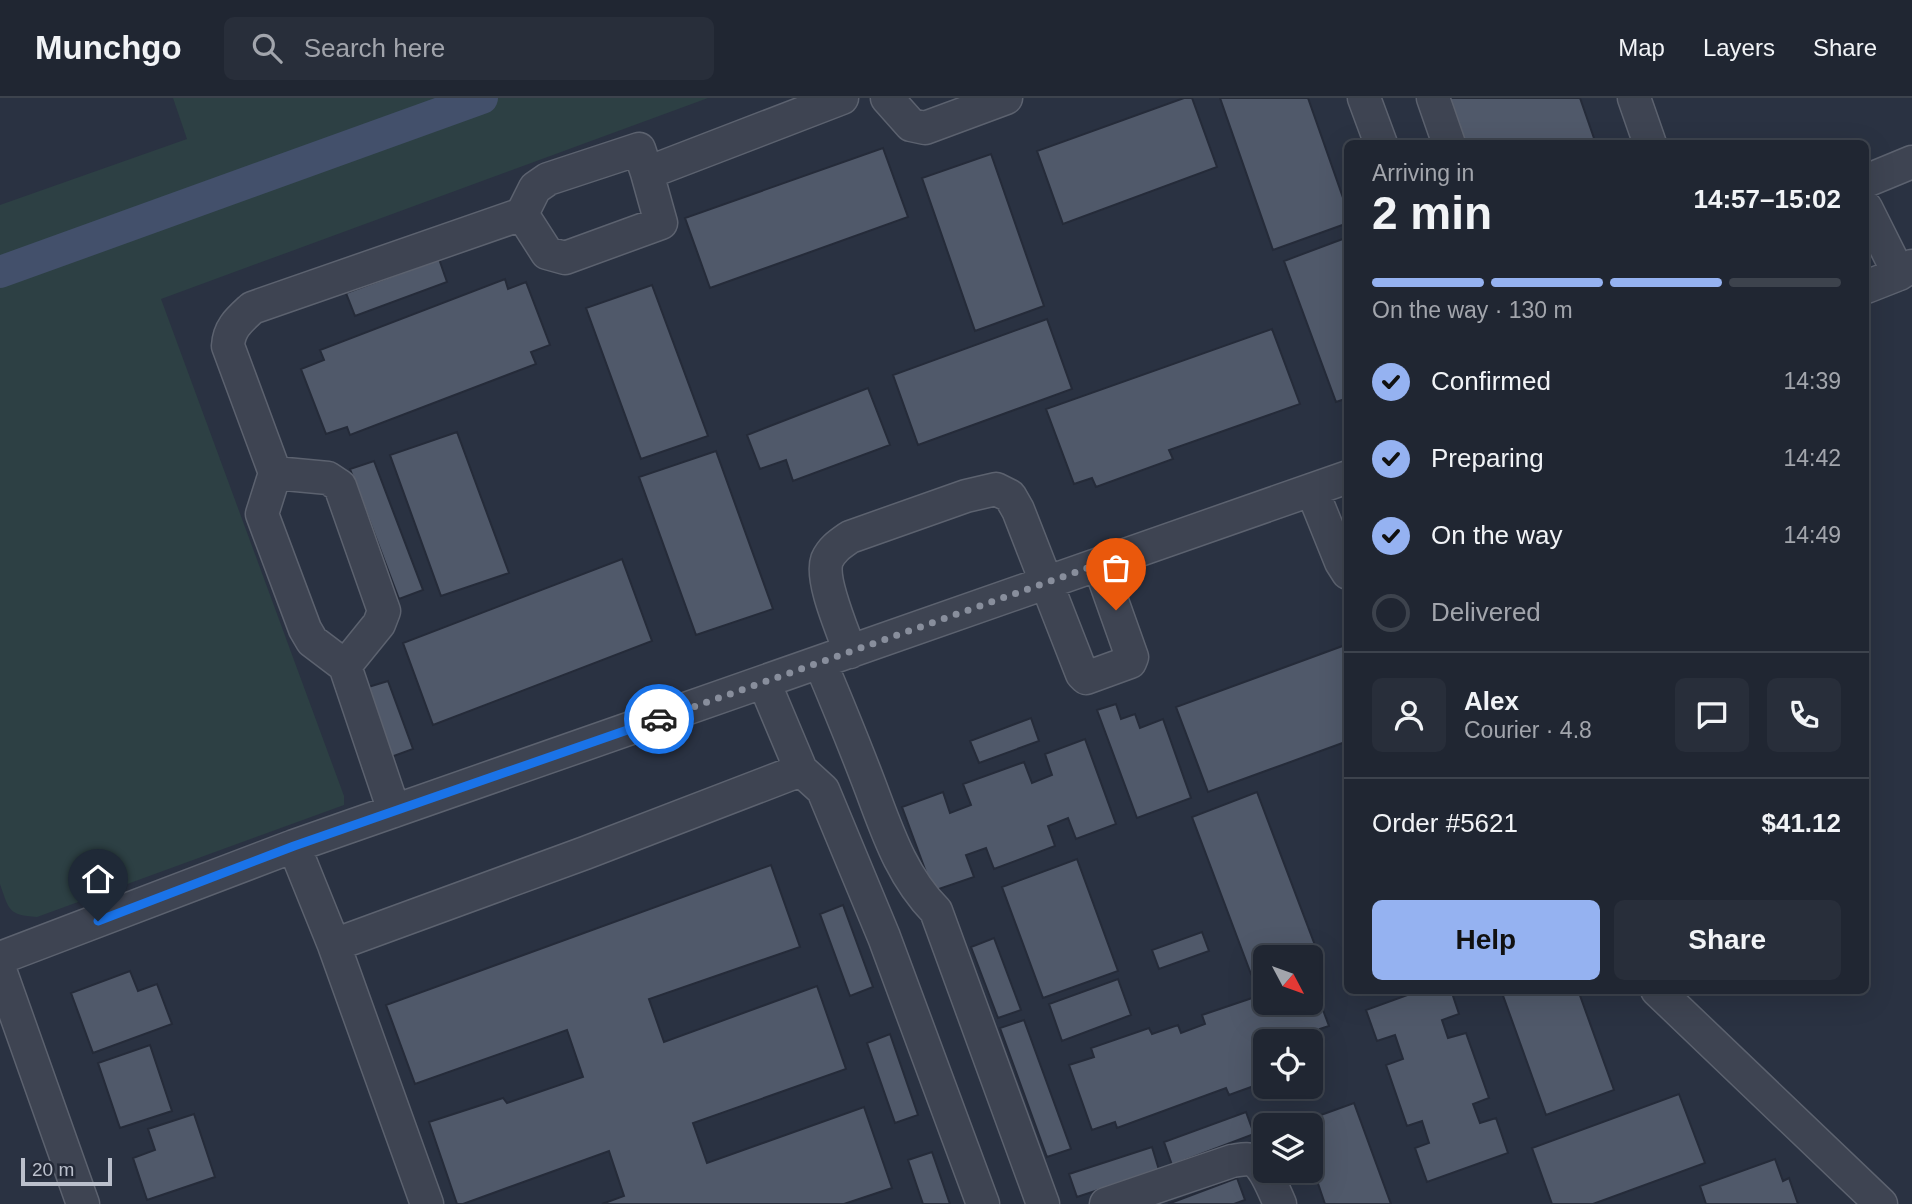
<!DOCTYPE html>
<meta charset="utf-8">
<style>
body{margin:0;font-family:Helvetica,sans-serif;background:#282e3a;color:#f1f3f6;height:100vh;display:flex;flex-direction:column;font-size:26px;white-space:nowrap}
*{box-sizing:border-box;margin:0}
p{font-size:23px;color:#a2a5ac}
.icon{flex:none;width:38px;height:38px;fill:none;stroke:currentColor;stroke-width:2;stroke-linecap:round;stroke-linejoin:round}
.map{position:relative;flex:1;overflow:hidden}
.details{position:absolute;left:1344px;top:42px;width:525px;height:854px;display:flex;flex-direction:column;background:#202632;border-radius:10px;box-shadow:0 7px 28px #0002,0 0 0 2px #3d434d}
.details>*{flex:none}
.needle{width:46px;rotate:131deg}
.tools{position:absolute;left:1253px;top:847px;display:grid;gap:14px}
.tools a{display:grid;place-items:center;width:70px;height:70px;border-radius:10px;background:#202632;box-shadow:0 7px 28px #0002,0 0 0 2px #3d434d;font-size:35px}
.scale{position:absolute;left:21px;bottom:18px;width:91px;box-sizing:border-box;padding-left:7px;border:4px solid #bbc0cc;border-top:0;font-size:19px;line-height:24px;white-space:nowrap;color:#bbc0cc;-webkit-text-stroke:5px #232937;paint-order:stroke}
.pin{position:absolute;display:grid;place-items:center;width:60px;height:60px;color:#fff;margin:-72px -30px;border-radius:50% 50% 50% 0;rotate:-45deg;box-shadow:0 0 7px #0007}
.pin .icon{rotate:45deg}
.courier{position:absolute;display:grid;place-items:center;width:70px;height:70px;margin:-35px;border:5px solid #1a73e8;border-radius:50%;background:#fff;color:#222;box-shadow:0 2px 9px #0007}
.overview em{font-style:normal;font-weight:700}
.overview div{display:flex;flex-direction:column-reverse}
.overview{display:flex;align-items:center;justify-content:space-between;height:119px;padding:0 28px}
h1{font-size:46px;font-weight:700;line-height:52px}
.bar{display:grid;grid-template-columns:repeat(4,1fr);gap:10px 7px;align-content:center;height:84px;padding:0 28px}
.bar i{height:9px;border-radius:5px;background:#3d434d}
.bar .selected{background:#95b2f1}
.bar p{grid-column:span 4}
.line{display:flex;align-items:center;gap:18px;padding:0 28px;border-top:2px solid #3d434d}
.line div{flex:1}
.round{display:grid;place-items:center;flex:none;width:74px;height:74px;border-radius:10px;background:#282e3a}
ol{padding:0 28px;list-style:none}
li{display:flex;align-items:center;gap:21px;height:77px}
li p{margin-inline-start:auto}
li .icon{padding:7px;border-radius:50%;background:#95b2f1;color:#111;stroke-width:4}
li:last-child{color:#a2a5ac}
li i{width:38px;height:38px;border:4px solid #3d434d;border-radius:50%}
.action{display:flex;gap:14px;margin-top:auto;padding:14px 28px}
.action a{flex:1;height:80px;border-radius:10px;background:#95b2f1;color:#111;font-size:28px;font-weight:700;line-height:80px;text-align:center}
.action a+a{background:#282e3a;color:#f1f3f6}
header{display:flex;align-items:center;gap:42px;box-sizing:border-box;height:98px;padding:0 35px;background:#202632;border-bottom:2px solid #3d434d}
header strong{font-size:33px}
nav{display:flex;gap:38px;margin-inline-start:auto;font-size:24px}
.search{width:490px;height:63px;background:#282e3a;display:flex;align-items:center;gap:18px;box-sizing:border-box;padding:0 24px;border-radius:10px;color:#a2a5ac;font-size:26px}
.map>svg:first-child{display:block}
.green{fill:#2d4044}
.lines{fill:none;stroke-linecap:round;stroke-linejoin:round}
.canal{stroke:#43506b;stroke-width:32}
.building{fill:#50596a;stroke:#252b39;stroke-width:2}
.minor-casing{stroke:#5c626f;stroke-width:35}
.minor{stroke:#3e4452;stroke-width:32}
.done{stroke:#888e9c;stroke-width:7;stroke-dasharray:0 12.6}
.route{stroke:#1a73e8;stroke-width:9}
</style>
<header>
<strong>Munchgo</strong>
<div class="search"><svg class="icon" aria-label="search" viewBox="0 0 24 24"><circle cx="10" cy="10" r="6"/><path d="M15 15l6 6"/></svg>Search here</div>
<nav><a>Map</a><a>Layers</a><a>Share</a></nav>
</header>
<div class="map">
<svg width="1912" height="1106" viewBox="0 0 1912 1106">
<rect width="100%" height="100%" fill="#2a3242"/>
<!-- green -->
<path class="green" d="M 173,0 L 708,0 L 161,201 L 344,698 L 344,707 L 37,819 C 8,817 9,812 0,786 L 0,107 L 187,41 Z"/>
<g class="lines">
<!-- canal -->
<path class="canal" d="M 0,174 L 482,0"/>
</g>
<!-- building -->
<path class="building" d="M 1184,0 L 1192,0 L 1217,69 L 1063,126 L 1037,53 Z
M 1220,0 L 1308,0 L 1348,114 L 1348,125 L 1273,152 Z
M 1447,0 L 1580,0 L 1596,46 L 1463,46 Z
M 883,50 L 908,119 L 710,190 L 685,120 Z
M 991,56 L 1044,208 L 975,233 L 922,80 Z
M 1348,139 L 1348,300 L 1336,304 L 1284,163 Z
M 439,161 L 447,184 L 355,218 L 346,195 Z
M 505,181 L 508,191 L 526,184 L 550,247 L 531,254 L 536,266 L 350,337 L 347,329 L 326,336 L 301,271 L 324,262 L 320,252 Z
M 652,187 L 708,338 L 641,361 L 586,210 Z
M 1047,221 L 1072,291 L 918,347 L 893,277 Z
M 1272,231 L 1300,306 L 1169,352 L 1173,361 L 1096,389 L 1092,380 L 1074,386 L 1046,311 Z
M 868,290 L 890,347 L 793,383 L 786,362 L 760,371 L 747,337 Z
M 457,334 L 509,475 L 441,498 L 390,357 Z
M 716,353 L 773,511 L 696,537 L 639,379 Z
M 374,363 L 423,492 L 399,501 L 350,371 Z
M 622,461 L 652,543 L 433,627 L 403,545 Z
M 1348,546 L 1348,643 L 1208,694 L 1176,609 Z
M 388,583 L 413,651 L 391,659 L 365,590 Z
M 1116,606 L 1121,621 L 1135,616 L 1140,630 L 1163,621 L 1191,700 L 1137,720 L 1097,612 Z
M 1031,620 L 1039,643 L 979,665 L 970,643 Z
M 1085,641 L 1116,726 L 1076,741 L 1068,720 L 1048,728 L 1055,748 L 994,771 L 986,750 L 966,757 L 974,779 L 933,793 L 902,709 L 943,694 L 950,715 L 971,707 L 963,686 L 1024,664 L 1032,685 L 1052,677 L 1045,656 Z
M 1257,694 L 1316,850 L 1293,859 L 1265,859 L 1265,870 L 1251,876 L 1192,719 Z
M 1077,761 L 1118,873 L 1043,900 L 1002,789 Z
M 771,767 L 800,849 L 649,901 L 664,944 L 817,888 L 846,971 L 693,1025 L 707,1065 L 864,1009 L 892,1090 L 844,1106 L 602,1106 L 624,1098 L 609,1053 L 463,1106 L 457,1106 L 429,1024 L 503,1000 L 507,1005 L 583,979 L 567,932 L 415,986 L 386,907 Z
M 843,807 L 873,889 L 850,898 L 820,816 Z
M 1202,834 L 1209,853 L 1159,871 L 1152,852 Z
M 994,840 L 1021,912 L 998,920 L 971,849 Z
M 130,873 L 138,893 L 157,886 L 172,926 L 93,955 L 71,895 Z
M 1118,881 L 1131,917 L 1062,943 L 1049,906 Z
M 1421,892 L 1451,892 L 1459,916 L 1442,922 L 1448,940 L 1466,935 L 1489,1000 L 1473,1006 L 1480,1025 L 1496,1020 L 1508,1055 L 1427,1084 L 1415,1050 L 1429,1045 L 1422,1023 L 1407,1028 L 1386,967 L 1403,961 L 1395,937 L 1377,943 L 1366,912 Z
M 1501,892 L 1578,892 L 1614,992 L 1546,1017 Z
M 1317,896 L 1329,928 L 1320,931 L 1324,944 L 1311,949 L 1311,943 L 1265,943 L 1265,984 L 1229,997 L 1226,990 L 1117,1030 L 1115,1024 L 1092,1032 L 1069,967 L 1094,959 L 1091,950 L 1149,930 L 1152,936 L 1178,927 L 1181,935 L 1205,926 L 1202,917 L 1258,898 L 1261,904 L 1265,903 L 1265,905 L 1311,905 L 1311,898 Z
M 1024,922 L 1071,1051 L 1047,1059 L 1000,930 Z
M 890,936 L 918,1017 L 895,1025 L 867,945 Z
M 150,947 L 172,1013 L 120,1030 L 98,965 Z
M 1679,996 L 1705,1065 L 1593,1106 L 1552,1106 L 1532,1050 Z
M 1354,1005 L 1391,1106 L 1325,1106 L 1313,1071 L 1311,1072 L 1311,1027 L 1297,1027 L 1296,1026 Z
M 1246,1014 L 1254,1036 L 1172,1067 L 1164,1044 Z
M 194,1016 L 215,1079 L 147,1102 L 133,1060 L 155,1052 L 148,1031 Z
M 1152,1049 L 1159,1072 L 1077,1099 L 1069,1076 Z
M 932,1054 L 950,1106 L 923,1106 L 908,1062 Z
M 1775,1061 L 1783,1083 L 1789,1080 L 1798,1106 L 1706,1106 L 1700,1088 Z
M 1237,1080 L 1245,1102 L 1234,1106 L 1168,1106 Z"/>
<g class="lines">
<!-- minor casing -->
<g class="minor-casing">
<path id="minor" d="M 887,0 L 911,27 L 925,30 L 1006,0
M 1364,0 L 1381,46
M 1433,0 L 1449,46
M 1634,0 L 1650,46
M 1866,83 L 1912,64
M 1866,110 L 1899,176
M 522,116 L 547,155 L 565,160 L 661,125 L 647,75
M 1866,189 L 1899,176 L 1912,168
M 275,375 L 328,380 L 340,388 L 384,513 L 379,526 L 345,568
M 1312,392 L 1341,464 L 1348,475
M 850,554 C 843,533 820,482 827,462 C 832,451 840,446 850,439 L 966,398 L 996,391 L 1010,398 L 1018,412 L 1082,576 L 1086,580 L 1130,564 L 1132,559 L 1099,466
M 820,564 C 836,602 852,641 867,680 C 886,729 899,775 936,813 L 1043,1106
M 764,584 L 801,672 L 823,692 L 884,839 L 983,1106
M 394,713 L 345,568 L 312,543 L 305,531 L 262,416 L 275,375 L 228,248 C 229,230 239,222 252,210 L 522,116 L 535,90 L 548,81 L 639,51 L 647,75 L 842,0
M 294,748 L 334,847 L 427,1106
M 334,847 L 585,755 L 801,672
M 0,860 L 294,748 L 1348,379
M 0,872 L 83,1106
M 1657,892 L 1881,1106
M 1106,1106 L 1232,1063 C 1240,1062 1249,1059 1256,1064 C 1266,1071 1275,1095 1280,1106"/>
</g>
<!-- minor -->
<use href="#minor" class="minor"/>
</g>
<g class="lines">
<!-- done -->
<path class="done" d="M 659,621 L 1099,466 L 1116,512"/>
<!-- route -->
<path class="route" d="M 98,823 L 294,748 L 659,621"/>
</g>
</svg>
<div class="tools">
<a><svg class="needle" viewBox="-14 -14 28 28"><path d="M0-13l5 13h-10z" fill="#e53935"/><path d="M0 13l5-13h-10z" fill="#a2a5ac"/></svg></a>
<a><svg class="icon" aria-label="locate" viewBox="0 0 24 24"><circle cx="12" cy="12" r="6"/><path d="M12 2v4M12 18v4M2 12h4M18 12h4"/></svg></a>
<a><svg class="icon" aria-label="layers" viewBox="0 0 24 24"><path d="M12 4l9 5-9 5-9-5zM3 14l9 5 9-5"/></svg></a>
</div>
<div class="scale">20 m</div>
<div class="pin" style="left:1116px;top:512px;background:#ea580c"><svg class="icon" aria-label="bag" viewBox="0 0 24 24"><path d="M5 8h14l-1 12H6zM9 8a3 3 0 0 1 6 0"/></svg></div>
<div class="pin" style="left:98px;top:823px;background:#1f2937"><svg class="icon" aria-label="home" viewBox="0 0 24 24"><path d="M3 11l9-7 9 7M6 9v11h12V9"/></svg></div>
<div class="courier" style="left:659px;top:621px"><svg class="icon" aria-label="car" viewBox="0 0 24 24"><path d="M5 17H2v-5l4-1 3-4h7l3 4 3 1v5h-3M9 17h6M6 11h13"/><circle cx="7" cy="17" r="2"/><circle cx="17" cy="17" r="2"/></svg></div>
<section class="details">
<div class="overview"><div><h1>2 min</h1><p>Arriving in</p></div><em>14:57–15:02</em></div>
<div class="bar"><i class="selected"></i><i class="selected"></i><i class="selected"></i><i></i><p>On the way · 130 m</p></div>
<ol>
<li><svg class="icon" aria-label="check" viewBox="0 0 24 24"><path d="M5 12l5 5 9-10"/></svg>Confirmed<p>14:39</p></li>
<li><svg class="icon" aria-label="check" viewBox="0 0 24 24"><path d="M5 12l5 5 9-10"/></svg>Preparing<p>14:42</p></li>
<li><svg class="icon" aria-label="check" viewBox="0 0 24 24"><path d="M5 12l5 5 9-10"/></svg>On the way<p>14:49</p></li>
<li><i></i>Delivered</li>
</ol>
<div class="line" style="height:126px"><a class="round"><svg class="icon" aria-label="person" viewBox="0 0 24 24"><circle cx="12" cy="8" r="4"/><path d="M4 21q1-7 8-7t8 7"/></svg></a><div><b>Alex</b><p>Courier · 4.8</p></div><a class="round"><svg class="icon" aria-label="chat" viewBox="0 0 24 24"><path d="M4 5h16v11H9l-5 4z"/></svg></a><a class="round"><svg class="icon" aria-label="phone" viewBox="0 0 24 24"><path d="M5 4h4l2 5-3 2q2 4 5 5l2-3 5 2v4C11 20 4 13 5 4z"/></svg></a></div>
<div class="line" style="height:91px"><div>Order #5621</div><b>$41.12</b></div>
<div class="action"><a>Help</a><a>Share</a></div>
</section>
</div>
